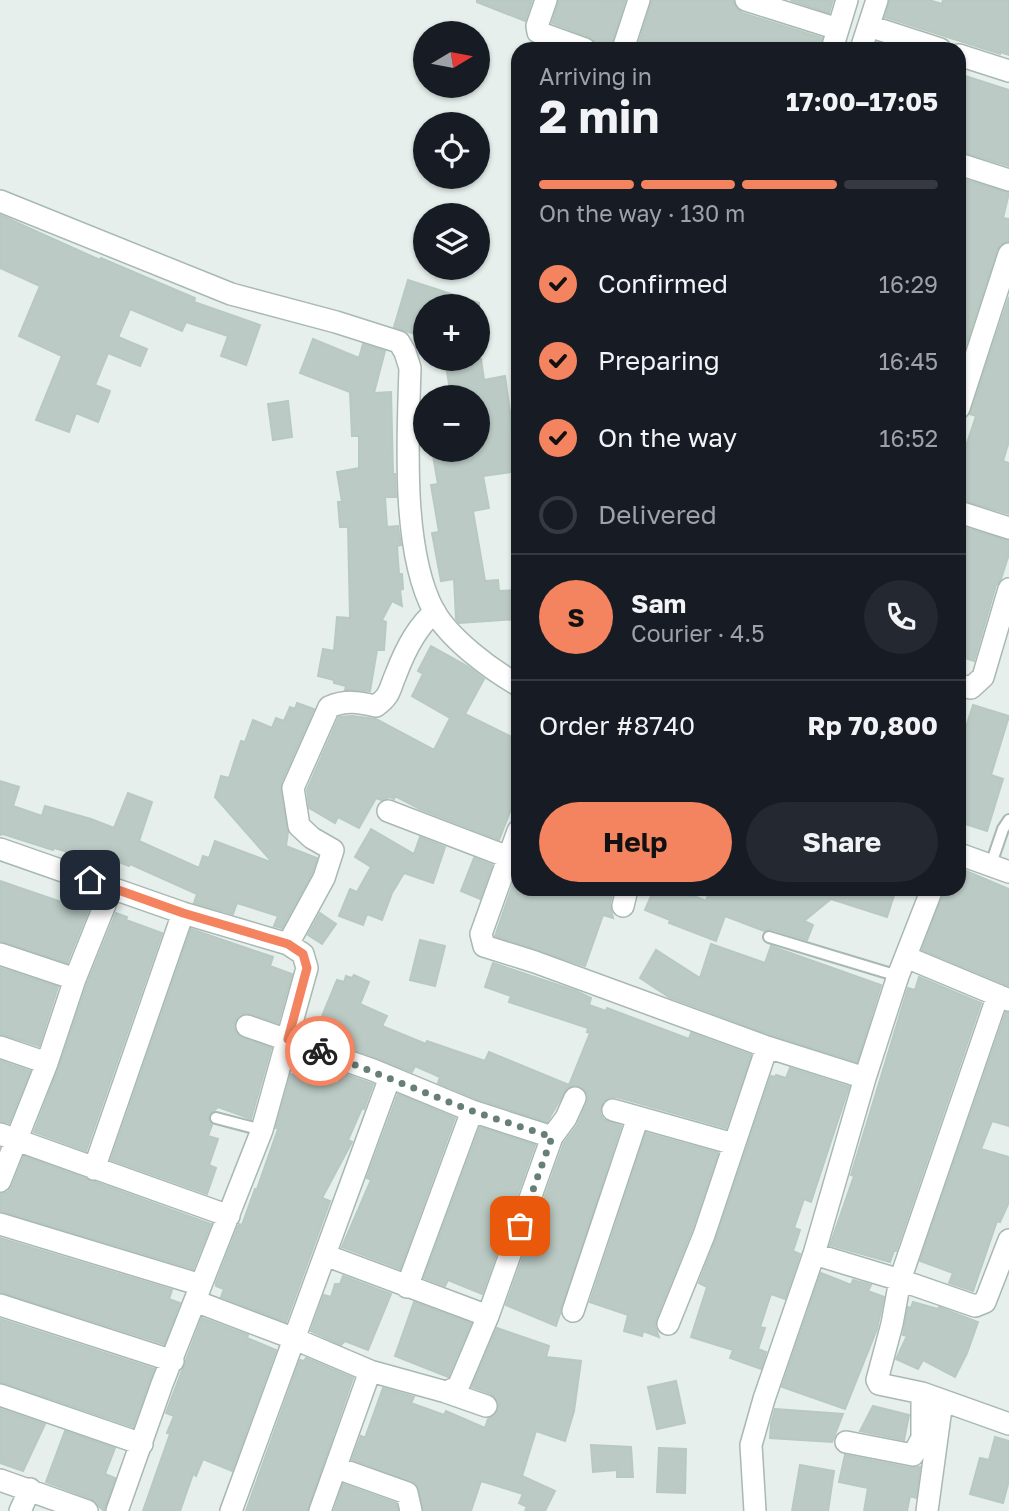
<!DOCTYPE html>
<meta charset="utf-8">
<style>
body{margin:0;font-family:"Golos Text",sans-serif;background:#242831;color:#f1f3f6;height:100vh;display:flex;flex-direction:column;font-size:26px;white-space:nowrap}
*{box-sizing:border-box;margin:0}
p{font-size:23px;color:#9ea1a6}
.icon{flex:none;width:38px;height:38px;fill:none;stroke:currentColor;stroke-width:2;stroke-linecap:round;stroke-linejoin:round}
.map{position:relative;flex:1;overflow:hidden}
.side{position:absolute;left:511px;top:42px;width:455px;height:854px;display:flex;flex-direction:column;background:#171b24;border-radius:21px;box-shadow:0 2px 5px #0004}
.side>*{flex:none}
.needle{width:46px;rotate:80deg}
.tools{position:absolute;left:413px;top:21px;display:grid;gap:14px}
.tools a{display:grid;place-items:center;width:77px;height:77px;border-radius:50%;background:#171b24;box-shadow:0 2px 5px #0004;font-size:35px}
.pin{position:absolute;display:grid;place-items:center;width:60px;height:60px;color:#fff;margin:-30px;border-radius:14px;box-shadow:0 4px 10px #0006}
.courier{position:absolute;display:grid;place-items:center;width:70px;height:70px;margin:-35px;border:5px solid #f4845f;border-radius:50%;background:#fff;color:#222;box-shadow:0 2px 9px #0007}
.overview em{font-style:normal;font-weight:700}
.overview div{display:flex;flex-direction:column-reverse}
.overview{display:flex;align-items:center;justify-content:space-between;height:119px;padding:0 28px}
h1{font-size:46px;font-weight:700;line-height:52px}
.bar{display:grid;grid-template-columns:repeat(4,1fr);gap:10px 7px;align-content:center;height:84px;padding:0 28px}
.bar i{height:9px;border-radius:5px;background:#363941}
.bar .on{background:#f4845f}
.bar p{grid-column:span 4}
.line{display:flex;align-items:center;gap:18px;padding:0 28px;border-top:2px solid #363941}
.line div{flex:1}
.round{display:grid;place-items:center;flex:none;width:74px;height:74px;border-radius:37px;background:#242831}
ol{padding:0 28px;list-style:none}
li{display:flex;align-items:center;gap:21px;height:77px}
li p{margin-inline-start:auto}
li .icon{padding:7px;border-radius:50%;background:#f4845f;color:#111;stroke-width:4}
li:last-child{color:#9ea1a6}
li i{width:38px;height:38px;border:4px solid #363941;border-radius:50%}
.button{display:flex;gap:14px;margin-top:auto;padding:14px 28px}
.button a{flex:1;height:80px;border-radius:42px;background:#f4845f;color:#111;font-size:28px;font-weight:700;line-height:80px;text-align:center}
.button a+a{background:#242831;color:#f1f3f6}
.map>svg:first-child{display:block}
.building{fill:#bbcac4;stroke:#b8c9c2;stroke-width:2}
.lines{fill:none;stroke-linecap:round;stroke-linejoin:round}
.service-casing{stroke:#a8b8b2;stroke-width:14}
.minor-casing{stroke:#a8b8b2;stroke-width:24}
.tertiary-casing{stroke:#a8b8b2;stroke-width:24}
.service{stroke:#fff;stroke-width:10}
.minor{stroke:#fff;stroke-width:21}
.tertiary{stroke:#fff;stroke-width:21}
.done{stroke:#687f78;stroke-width:7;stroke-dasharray:0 12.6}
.route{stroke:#f4845f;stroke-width:9}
</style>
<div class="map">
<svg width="1009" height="1511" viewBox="0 0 1009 1511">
<rect width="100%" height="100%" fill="#e6efeb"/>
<!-- building -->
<path class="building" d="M 477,0 L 532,0 L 525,21 L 477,2 Z
M 559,0 L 625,1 L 610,49 L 597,44 L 589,37 L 552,23 Z
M 652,0 L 733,0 L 736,8 L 742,13 L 822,38 L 819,49 L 637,49 Z
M 790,0 L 833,0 L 829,13 Z
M 890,0 L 929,0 L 942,4 L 943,0 L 1009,0 L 1009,55 L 1000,52 L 1000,54 L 885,17 Z
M 959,74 L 1009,90 L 1009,166 L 959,151 Z
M 959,178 L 1009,193 L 1003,218 L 1009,219 L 1009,241 L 1001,244 L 997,250 L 959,366 Z
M 0,215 L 100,260 L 101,258 L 195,298 L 194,302 L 260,325 L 246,365 L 221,356 L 228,336 L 186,322 L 182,331 L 130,309 L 118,337 L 147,349 L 140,366 L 108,353 L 95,385 L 110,391 L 98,422 L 76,413 L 69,432 L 36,420 L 62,356 L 19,336 L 40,286 L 0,268 Z
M 408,280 L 479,303 L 479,306 L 425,306 L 425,337 L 405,331 L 394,327 Z
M 1009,297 L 1009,441 L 1003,461 L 1009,463 L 1009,514 L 959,499 L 959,447 L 965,449 L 976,416 L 970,414 Z
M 313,339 L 359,358 L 363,344 L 385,351 L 374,393 L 391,392 L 393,474 L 395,474 L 396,497 L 385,497 L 387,527 L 398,526 L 401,545 L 397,546 L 399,574 L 402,574 L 403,589 L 400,590 L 402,606 L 392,601 L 382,620 L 386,622 L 384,650 L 377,650 L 370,691 L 345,690 L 346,686 L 334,683 L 334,680 L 318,676 L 323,649 L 334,651 L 337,617 L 350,618 L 348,527 L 340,527 L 338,502 L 342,502 L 337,472 L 359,468 L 359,436 L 352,436 L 350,392 L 300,373 Z
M 445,359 L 481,359 L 484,380 L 505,376 L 512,427 L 516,427 L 518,439 L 518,471 L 483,476 L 489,508 L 473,511 L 485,581 L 498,580 L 499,591 L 517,590 L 518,619 L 459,623 L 456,619 L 454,579 L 441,581 L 432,533 L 439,532 L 431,485 L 438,484 L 432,450 L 478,450 L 478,442 L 486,441 L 482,413 L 478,414 L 478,397 L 451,397 Z
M 288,401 L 292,437 L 273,440 L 268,404 Z
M 959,526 L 1009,541 L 1009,554 L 1001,579 L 996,585 L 974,661 L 959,656 Z
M 431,646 L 467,666 L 484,679 L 465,714 L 518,740 L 518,806 L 513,804 L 499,840 L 420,809 L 395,796 L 394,799 L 390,797 L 381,800 L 376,798 L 359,828 L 338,817 L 335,823 L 309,808 L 307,790 L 339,717 L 352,716 L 376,719 L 434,750 L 450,718 L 412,696 L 423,674 L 418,671 Z
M 297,703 L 314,709 L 281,783 L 288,832 L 286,846 L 317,858 L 312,873 L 282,928 L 274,926 L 278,916 L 237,903 L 233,914 L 194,903 L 197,894 L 130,864 L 129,866 L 99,854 L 99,856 L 80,849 L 79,855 L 54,848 L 53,850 L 3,834 L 0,835 L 0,781 L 19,787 L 13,806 L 42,816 L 45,806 L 91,819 L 114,828 L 128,793 L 152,802 L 139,841 L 199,868 L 203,856 L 209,858 L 215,841 L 273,863 L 215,797 L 221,776 L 229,778 L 241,741 L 245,742 L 253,720 L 272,728 L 276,718 L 284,721 L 290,707 L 295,709 Z
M 973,705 L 1009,716 L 991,775 L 1003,779 L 987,831 L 959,822 L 959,725 L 966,727 Z
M 371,829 L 414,854 L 420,837 L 445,847 L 433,883 L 404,873 L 392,893 L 382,920 L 367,914 L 363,925 L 339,916 L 350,889 L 357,892 L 371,867 L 355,857 Z
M 474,858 L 492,865 L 480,899 L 461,891 Z
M 518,870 L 518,889 L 613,889 L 610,904 L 613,918 L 603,915 L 585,966 L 495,936 Z
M 966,871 L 1009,889 L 1009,986 L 922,950 L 945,889 L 959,889 Z
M 0,881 L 88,911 L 67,963 L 0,941 Z
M 654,889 L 677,889 L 706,901 L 710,889 L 896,889 L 887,917 L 831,899 L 804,921 L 813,925 L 807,940 L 771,929 L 764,931 L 725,916 L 716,941 L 669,923 L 670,920 L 645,910 Z
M 116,913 L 127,917 L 126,920 L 162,933 L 86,1151 L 34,1132 L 59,1067 L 87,984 Z
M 320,913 L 336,924 L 322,944 L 308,935 Z
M 191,929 L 273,957 L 270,966 L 292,974 L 278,1023 L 245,1013 L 239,1016 L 235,1021 L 234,1028 L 238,1035 L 271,1048 L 251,1119 L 218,1107 L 209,1115 L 209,1121 L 212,1125 L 208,1136 L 218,1139 L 209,1165 L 216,1168 L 207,1194 L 111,1160 Z
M 420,940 L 445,946 L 435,986 L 410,980 Z
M 711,944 L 765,963 L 771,946 L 881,985 L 857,1062 L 771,1035 L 669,997 L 640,978 L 656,950 L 700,978 Z
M 493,963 L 576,991 L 591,998 L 589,1005 L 606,1011 L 607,1008 L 689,1039 L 691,1033 L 751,1055 L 726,1128 L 617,1097 L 609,1098 L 603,1101 L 600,1113 L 603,1119 L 621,1126 L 556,1326 L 506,1305 L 564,1143 L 578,1124 L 587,1103 L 588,1096 L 585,1090 L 574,1085 L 567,1088 L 547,1122 L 477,1099 L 438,1083 L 440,1077 L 415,1066 L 412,1072 L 321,1038 L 326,1024 L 320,1021 L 337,980 L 344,982 L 346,976 L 352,978 L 354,975 L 369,982 L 360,1004 L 387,1016 L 382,1026 L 426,1044 L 427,1041 L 485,1061 L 489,1052 L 569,1085 L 590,1033 L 587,1032 L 588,1028 L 509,1002 L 511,996 L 485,987 Z
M 0,968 L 58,987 L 39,1046 L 0,1034 Z
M 919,977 L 981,1003 L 896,1251 L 894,1251 L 890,1262 L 830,1245 L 854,1176 L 851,1175 L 908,988 L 915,990 Z
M 1006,1012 L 1009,1013 L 1009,1126 L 992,1121 L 981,1149 L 1009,1157 L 1009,1202 L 1000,1222 L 997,1221 L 973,1291 L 949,1283 L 953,1273 L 920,1261 Z
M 0,1061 L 30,1071 L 9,1123 L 0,1121 Z
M 790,1068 L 849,1087 L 811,1202 L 804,1199 L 794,1228 L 800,1230 L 793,1251 L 800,1254 L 785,1299 L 771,1294 L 760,1327 L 765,1328 L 758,1349 L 766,1352 L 761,1369 L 730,1358 L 733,1350 L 691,1337 L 707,1287 L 699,1283 L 716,1239 L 771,1076 L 775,1077 L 776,1075 L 786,1078 Z
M 306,1069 L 338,1084 L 342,1073 L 373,1084 L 364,1109 L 362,1108 L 348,1140 L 352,1142 L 322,1198 L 330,1201 L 286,1322 L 221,1297 L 224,1289 L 216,1286 L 216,1283 L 239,1224 L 242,1225 L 255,1189 L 257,1189 L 278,1129 L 276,1128 L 291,1074 L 302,1078 Z
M 398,1094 L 455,1118 L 400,1269 L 342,1247 L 371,1180 L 367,1178 Z
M 480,1127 L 535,1145 L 482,1294 L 448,1280 L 445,1286 L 424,1278 Z
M 646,1133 L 718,1153 L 692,1230 L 656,1319 L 655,1326 L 659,1337 L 643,1331 L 642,1336 L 624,1331 L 628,1315 L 590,1302 Z
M 24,1156 L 211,1224 L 193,1269 L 0,1211 L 0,1194 L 8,1192 L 12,1186 Z
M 0,1238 L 172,1290 L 169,1299 L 180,1303 L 164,1344 L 0,1292 Z
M 821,1273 L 851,1285 L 853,1280 L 871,1285 L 868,1291 L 884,1297 L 877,1329 L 845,1409 L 782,1387 Z
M 343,1276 L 391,1294 L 368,1350 L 345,1341 L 341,1345 L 311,1331 L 324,1295 L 331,1297 L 335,1284 L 340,1284 Z
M 414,1302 L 471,1323 L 448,1377 L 395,1356 Z
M 913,1302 L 938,1309 L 939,1307 L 978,1322 L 967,1353 L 955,1377 L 923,1360 L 918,1369 L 896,1359 L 907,1336 L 903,1335 L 908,1307 L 911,1308 Z
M 202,1318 L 248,1335 L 247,1338 L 276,1350 L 232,1471 L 203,1459 L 196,1476 L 193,1474 L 180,1511 L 143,1511 L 170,1434 L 167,1433 L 174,1416 L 166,1413 Z
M 0,1319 L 154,1369 L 133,1427 L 0,1382 Z
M 497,1328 L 549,1346 L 546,1357 L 581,1361 L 574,1411 L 565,1441 L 536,1431 L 522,1476 L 555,1491 L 545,1511 L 525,1511 L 527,1507 L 519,1503 L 523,1494 L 481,1481 L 471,1511 L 424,1511 L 416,1484 L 352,1460 L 361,1436 L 365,1438 L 383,1388 L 414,1397 L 411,1403 L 444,1415 L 446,1411 L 485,1428 L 488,1419 L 498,1411 L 499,1403 L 491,1394 L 472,1387 Z
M 306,1358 L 353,1378 L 307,1511 L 246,1511 L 300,1360 L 304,1361 Z
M 676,1381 L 685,1423 L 657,1429 L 648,1387 Z
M 873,1406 L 909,1415 L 904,1440 L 860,1431 Z
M 0,1409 L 45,1424 L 23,1471 L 0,1463 Z
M 775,1409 L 843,1414 L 832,1442 L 770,1438 L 771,1424 Z
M 65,1431 L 115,1448 L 105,1474 L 115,1478 L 104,1511 L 91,1499 L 46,1482 Z
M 995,1437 L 1009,1441 L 1009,1480 L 1003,1503 L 970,1494 L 980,1458 L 989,1460 Z
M 591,1445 L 631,1447 L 633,1477 L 617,1477 L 617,1470 L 593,1472 Z
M 659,1448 L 686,1449 L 685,1493 L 657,1492 Z
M 845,1455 L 911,1468 L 920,1467 L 916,1498 L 910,1496 L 907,1511 L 864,1511 L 868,1488 L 839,1482 Z
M 800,1465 L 834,1471 L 828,1511 L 792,1511 Z
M 343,1484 L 396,1503 L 398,1511 L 334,1511 Z"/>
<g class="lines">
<!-- service casing -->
<g class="service-casing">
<path id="service" d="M 991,864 L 1003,829 L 1009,820
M 769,937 L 898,976
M 216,1118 L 262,1130"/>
</g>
<!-- minor casing -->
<g class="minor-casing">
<path id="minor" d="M 546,0 L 537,26 L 538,32 L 585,49
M 746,0 L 838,29
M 869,26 L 940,49
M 623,49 L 639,0
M 832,49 L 847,0
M 861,49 L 877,0
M 959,55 L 1009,71
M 959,164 L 1009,180
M 959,408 L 1009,254
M 959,512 L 1009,528
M 959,685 L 971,688 L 983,677 L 1009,589
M 388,811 L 508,857
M 518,831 L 481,934 L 484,946 L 535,962 L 767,1047 L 865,1078
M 0,849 L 183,913 L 288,944 L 303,954 L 307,968 L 262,1130 L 162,1384 L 117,1511
M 623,906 L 627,889
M 288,944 L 324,878 L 333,850 L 312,838 L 299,826 L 293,788 L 329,707 C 346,700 358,702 376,706 C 391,695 389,690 396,674 C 404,653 417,626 435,612
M 0,954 L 75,979
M 906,957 L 1009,1000
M 998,995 L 900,1280 L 892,1324 L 877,1380 L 879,1384 L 922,1393 L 1009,1424
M 0,1047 L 47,1063
M 613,1110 L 734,1144
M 0,1134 L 229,1216
M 552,1137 L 566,1118 L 575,1098
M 94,1169 L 183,913
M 0,1181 L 47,1063 L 75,979 L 112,887
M 0,1224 L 201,1285
M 814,1254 L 900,1280 L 975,1306 L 985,1302 L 1009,1240
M 325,1255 L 488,1316
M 407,1287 L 472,1111
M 195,1301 L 295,1339 L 370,1371 L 446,1392 L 458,1387 L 488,1316 L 552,1137 L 472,1111 L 373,1070 L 247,1026
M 0,1305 L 173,1361
M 573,1311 L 638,1117
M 668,1324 L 704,1235 L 767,1047
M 446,1392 L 486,1406
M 0,1395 L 142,1444
M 846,1442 L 913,1455 L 922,1438 L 922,1393
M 337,1468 L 407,1493 L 411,1511
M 0,1480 L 87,1511
M 20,1511 L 30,1489
M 231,1511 L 390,1077
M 320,1511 L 370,1371
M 755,1511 L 751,1445 L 764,1399 L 814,1254 L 865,1078 L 898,976 L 932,889
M 927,1511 L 942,1401"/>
</g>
<!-- tertiary casing -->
<g class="tertiary-casing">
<path id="tertiary" d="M 0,201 L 231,294 L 336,322 L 399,342 L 405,352 L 410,368 C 408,436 401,550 434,611 C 450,639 490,669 518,685
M 959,854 L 1009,872"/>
</g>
<!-- service -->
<use href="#service" class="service"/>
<!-- minor -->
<use href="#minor" class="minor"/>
<!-- tertiary -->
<use href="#tertiary" class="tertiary"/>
</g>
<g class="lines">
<!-- done -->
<path class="done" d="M 320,1051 L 472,1111 L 552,1137 L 520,1226"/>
<!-- route -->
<path class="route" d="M 90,880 L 183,913 L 288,944 L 303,954 L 307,968 L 288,1039 L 320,1051"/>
</g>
</svg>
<div class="tools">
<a><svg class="needle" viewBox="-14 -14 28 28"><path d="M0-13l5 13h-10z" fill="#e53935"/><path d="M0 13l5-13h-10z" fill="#9ea1a6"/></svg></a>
<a><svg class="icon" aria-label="locate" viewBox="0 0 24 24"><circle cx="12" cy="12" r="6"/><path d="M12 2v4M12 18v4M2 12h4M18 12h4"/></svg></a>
<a><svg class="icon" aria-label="layers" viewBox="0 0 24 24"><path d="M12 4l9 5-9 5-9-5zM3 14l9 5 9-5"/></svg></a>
<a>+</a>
<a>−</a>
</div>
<div class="pin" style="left:520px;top:1226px;background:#ea580c"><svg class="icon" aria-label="bag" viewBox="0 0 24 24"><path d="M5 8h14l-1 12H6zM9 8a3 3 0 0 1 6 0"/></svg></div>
<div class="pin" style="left:90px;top:880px;background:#1f2937"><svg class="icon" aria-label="home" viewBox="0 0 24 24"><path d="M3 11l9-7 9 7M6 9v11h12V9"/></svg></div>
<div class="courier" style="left:320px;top:1051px"><svg class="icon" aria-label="bike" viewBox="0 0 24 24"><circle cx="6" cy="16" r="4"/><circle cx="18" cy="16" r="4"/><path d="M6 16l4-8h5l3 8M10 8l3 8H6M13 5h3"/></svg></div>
<section class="side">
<div class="overview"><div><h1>2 min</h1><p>Arriving in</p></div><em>17:00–17:05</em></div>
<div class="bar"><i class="on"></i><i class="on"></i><i class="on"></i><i></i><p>On the way · 130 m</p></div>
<ol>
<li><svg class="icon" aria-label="check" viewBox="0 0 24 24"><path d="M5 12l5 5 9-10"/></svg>Confirmed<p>16:29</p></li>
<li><svg class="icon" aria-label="check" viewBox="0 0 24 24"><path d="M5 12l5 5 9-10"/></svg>Preparing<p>16:45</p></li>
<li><svg class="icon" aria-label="check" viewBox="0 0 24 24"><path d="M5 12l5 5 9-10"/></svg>On the way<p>16:52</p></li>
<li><i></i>Delivered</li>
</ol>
<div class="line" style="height:126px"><b class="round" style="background:#f4845f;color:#111">S</b><div><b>Sam</b><p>Courier · 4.5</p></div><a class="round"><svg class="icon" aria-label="phone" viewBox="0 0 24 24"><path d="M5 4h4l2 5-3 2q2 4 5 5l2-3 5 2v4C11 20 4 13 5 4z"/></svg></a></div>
<div class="line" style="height:91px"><div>Order #8740</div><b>Rp 70,800</b></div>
<div class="button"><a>Help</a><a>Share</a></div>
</section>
</div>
